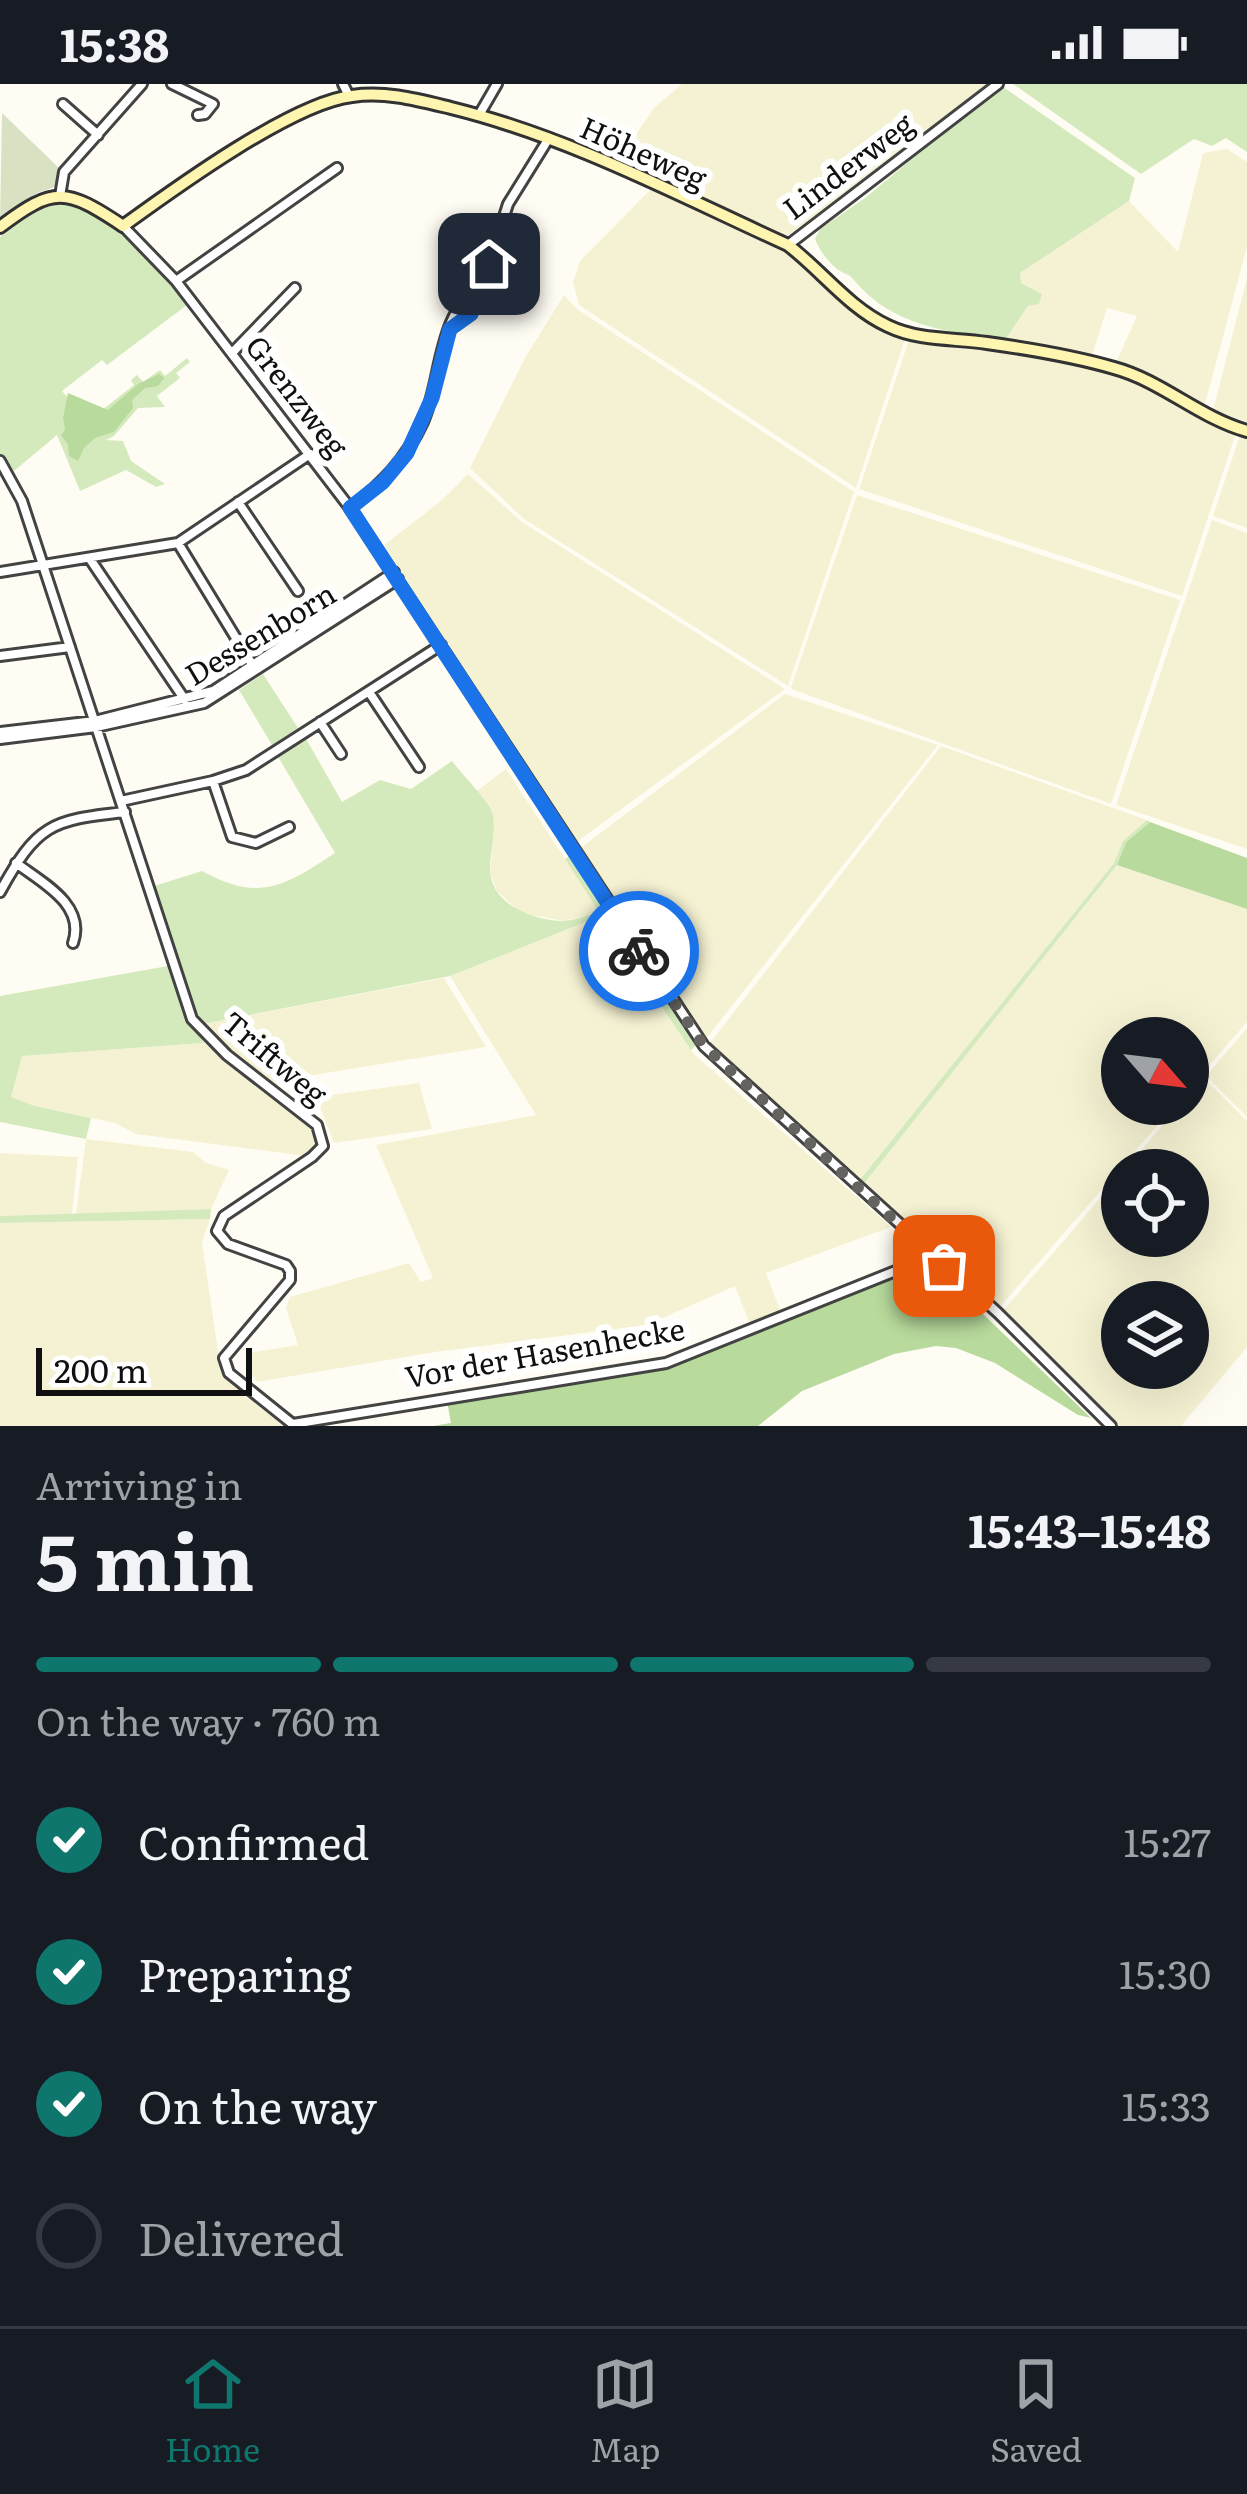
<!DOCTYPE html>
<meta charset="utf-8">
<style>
body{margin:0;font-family:Literata,serif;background:#242831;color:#f1f3f6;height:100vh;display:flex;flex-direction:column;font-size:45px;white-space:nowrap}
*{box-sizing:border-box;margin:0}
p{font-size:39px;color:#9ea1a6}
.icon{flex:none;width:66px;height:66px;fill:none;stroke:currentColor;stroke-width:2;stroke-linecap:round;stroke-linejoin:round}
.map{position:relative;height:1342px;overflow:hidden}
.details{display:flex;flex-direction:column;background:#171b24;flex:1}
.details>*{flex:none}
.needle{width:78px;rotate:118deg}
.buttons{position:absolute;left:1101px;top:933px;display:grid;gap:24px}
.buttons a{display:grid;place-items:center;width:108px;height:108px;border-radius:50%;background:#171b24;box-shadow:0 12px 48px #0002;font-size:60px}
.scale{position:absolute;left:36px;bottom:30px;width:216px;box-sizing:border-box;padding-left:12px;border:6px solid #101010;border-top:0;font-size:33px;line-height:42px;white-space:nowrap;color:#101010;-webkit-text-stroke:9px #fff;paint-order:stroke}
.pin{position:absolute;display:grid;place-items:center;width:102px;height:102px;color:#fff;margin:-51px;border-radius:24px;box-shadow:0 6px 18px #0006}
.courier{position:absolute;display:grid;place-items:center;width:120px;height:120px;margin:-60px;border:9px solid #1a73e8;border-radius:50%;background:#fff;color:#222;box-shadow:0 3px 15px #0007}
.summary em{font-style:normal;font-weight:700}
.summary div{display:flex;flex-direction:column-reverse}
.summary{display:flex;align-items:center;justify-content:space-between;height:204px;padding:0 36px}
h1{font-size:78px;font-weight:700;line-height:90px}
.bar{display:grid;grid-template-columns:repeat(4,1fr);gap:18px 12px;align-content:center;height:144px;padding:0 36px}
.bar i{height:15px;border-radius:9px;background:#363941}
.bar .active{background:#0f766e}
.bar p{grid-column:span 4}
ol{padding:0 36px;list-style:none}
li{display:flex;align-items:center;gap:36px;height:132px}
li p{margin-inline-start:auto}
li .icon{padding:12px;border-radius:50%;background:#0f766e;color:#fff;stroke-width:4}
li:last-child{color:#9ea1a6}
li i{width:66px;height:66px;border:6px solid #363941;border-radius:50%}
.status{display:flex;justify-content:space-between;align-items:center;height:84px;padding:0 60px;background:#171b24;direction:ltr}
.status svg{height:33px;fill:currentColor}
.dock{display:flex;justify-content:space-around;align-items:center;height:168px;border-top:3px solid #363941;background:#171b24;font-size:33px;color:#9ea1a6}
.dock a{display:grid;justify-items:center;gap:6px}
.dock .active{color:#0f766e}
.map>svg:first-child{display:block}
.farmland{fill:#f5f2d3;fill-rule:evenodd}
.green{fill:#d4eabd}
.forest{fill:#b8da9c}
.cemetery{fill:#d8e2c3}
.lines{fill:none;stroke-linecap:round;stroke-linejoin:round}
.street-casing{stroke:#434343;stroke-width:14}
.secondary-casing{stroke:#323232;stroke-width:16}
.street{stroke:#fff;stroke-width:8}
.secondary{stroke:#fdf5b0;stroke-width:10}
.done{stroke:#64635f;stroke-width:12;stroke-dasharray:0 21.6}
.route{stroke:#1a73e8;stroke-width:15}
.labels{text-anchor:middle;stroke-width:12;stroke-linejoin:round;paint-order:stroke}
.street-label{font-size:30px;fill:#101010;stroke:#fff}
</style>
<div class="status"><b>15:38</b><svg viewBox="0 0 49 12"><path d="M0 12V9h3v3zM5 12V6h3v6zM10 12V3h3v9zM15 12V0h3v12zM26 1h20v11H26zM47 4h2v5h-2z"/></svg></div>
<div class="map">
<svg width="1247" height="1342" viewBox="0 0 1247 1342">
<rect width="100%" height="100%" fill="#fffdf3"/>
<!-- farmland -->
<path class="farmland" d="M 682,0 L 990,0 L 787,152 L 620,79 L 620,74 L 654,24 Z
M 1227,65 L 1247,78 L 1247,163 L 1204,324 L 1117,276 L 1137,232 L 1107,224 L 1092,272 L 1005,256 L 1028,222 L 1039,219 L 1042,210 L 1021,199 L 1020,189 L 1129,117 L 1178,168 L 1203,69 Z
M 652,104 L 786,163 L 865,235 L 905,255 L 856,404 L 579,221 L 573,198 L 580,177 Z
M 1247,194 L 1247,338 L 1213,326 Z
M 564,211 L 577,225 L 854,408 L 788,602 L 524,435 L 470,384 L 525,274 Z
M 909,256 L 985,264 L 1117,289 L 1145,300 L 1211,339 L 1236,349 L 1182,512 L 859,405 Z
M 1240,351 L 1247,354 L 1247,444 L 1213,432 Z
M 468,390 L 522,438 L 785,605 L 578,757 L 574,757 L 384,461 L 442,416 Z
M 857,411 L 1180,516 L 1111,720 L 794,606 L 791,603 Z
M 1212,436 L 1247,449 L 1247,765 L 1116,721 Z
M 785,610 L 938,661 L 705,956 L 579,765 Z
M 941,662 L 1147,736 L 1123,757 L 1114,779 L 859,1097 L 709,960 Z
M 506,685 L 600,828 L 564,837 L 531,831 L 518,826 L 497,807 L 490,789 L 494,749 L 475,708 Z
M 1117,781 L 1247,825 L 1247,938 L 1188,1006 L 1188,954 L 1122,954 L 1122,1020 L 1176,1020 L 999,1224 L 863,1101 Z
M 602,832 L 694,970 L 891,1143 L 766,1189 L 782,1231 L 751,1243 L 735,1202 L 647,1241 L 435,1268 L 257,1298 L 246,1282 L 248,1269 L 298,1261 L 286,1224 L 290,1213 L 409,1179 L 421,1198 L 433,1194 L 376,1061 L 536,1031 L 450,892 Z
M 444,894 L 486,963 L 270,998 L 212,952 L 203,940 Z
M 1247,944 L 1247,1033 L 1206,992 Z
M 204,959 L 315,1043 L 321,1059 L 315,1067 L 306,1072 L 136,1050 L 115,1039 L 35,1022 L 11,1013 L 21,972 Z
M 1204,994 L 1247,1037 L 1247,1263 L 1181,1342 L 1117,1342 L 1002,1228 L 1122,1089 L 1122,1152 L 1188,1152 L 1188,1086 L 1124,1086 L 1181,1020 L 1188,1020 L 1188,1012 ZM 1122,1218 L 1188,1218 L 1188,1284 L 1122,1284 Z
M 419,999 L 432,1045 L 334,1059 L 316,1013 Z
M 86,1055 L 193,1068 L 206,1079 L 229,1086 L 211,1125 L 76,1130 Z
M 0,1069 L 78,1073 L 72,1130 L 0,1132 Z
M 210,1135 L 202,1158 L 221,1287 L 283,1342 L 0,1342 L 0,1139 Z"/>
<!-- green -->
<path class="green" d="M 1013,0 L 1247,0 L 1247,68 L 1226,54 L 1212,62 L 1194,55 L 1141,90 Z
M 1003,3 L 1135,94 L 1129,117 L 1020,189 L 1021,199 L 1042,210 L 1039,220 L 1028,222 L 1005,256 C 946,247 892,243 853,195 C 848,189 843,190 837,185 C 828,178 819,166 815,155 L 820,145 L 865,114 L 997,4 Z
M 52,117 C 109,121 155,179 187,221 L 107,281 L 102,276 L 62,307 L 88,337 L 134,301 L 131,296 L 137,291 L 143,298 L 160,286 L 165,292 L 187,274 L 190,278 L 176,289 L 180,294 L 157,312 L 165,323 L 138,324 L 114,352 L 106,356 L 123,357 L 131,377 L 165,400 L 156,403 L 126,386 L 80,407 L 57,351 L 14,387 L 0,372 L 0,153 L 34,126 Z
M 263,590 L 298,644 L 272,661 L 239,606 Z
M 305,653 L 342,718 L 380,696 L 411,705 L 452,677 C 461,689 490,719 492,728 C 497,748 490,767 490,786 C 491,820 532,836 561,837 C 573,837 587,831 599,828 L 565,775 L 570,771 L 607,827 L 601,830 L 608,830 L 696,961 L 691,966 L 601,832 L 450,892 L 203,940 L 197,947 L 204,959 L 22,972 L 11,1013 L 35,1022 L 91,1034 L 86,1055 L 0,1038 L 0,912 L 179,880 L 154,802 L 202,787 C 258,818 284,803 335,769 L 277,671 Z
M 1147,736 L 1150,738 L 1126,758 L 1117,781 L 863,1101 L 859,1097 L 1114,779 L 1123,757 Z
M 211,1125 L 210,1135 L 0,1139 L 0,1132 Z"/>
<!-- forest -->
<path class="forest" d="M 159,290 L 164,294 L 158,302 L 145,304 L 132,316 L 133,324 L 114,348 L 95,354 L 84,364 L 78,377 L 69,372 L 68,361 L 61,351 L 65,346 L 63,334 L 68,309 L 108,326 L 138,300 Z
M 1150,738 L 1247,774 L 1247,825 L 1117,781 L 1126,758 Z
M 930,1179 L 1091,1334 L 1078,1331 L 995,1279 L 956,1264 L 936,1262 L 894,1270 L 802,1307 L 758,1342 L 433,1342 L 451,1339 L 447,1317 L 671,1282 Z"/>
<!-- cemetery -->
<path class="cemetery" d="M 2,29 L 59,84 L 57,102 L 37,109 L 0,137 Z"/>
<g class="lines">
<!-- street casing -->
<g class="street-casing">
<path id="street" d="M 172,0 L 213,20 L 205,30 L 198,31
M 343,0 L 349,12
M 63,20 L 98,51
M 479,31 L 497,0
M 60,112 L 64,88 L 142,0
M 123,142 L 176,197 L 350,424 L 704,962 L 998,1229 L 1111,1342
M 788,161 L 998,0
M 176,197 L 337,84
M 450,245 L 471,230 L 476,220 L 508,120 L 549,54
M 232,269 L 295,204
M 0,377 L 22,417 L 192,935 L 227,971 L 317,1041 L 323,1062 L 312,1073 L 224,1132 L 217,1147 L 228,1160 L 286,1181 L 290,1187 L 290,1196 L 224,1274 L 229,1289 L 295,1342
M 238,418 L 298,507
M 350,424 C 382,400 406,375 423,338 C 442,296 437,227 481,203
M 178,459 L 253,582
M 90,475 L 185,616
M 0,488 L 178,459 L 310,370
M 0,572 L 70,563
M 369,608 L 419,683
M 320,638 L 341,670
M 0,648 L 95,637 L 213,607 L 394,488
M 0,655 L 96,643 L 204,619 L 398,495
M 213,697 L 232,753 L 256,759 L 289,743
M 121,717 L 213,697 L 246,686 L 441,561
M 16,779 C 43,799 86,821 73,859
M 0,808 C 37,741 50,736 125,728
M 293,1340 L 666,1279 L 933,1172"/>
</g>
<!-- secondary casing -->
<g class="secondary-casing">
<path id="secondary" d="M 0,143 C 54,102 66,104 123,142 C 174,105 292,19 352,12 C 386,7 418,16 451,24 C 569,53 678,111 788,161 C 822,187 849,224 888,242 C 919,257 954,254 987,259 C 1030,265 1073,272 1114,284 C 1162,297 1198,333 1247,347"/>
</g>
<!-- street -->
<use href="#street" class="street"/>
<!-- secondary -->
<use href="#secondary" class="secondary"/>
</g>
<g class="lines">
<!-- done -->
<path class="done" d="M 639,867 L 704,962 L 944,1182"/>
<!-- route -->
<path class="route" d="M 489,180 L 471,230 L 450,245 L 432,314 L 407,369 L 383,398 L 350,424 L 639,867"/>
</g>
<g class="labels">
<!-- street labels -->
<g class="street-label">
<text transform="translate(643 70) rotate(24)" y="10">Höheweg</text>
<text transform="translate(849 83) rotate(-37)" y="10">Linderweg</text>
<text transform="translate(296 313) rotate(52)" y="10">Grenzweg</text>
<text transform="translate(261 551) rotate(-31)" y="10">Dessenborn</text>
<text transform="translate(274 975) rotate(40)" y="10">Triftweg</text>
<text transform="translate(545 1270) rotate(-10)" y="10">Vor der Hasenhecke</text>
</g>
</g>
</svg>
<div class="buttons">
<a><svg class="needle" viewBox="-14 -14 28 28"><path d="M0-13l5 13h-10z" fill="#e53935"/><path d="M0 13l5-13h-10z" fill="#9ea1a6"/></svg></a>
<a><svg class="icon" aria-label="locate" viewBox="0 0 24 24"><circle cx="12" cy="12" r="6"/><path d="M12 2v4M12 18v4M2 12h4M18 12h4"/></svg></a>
<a><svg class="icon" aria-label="layers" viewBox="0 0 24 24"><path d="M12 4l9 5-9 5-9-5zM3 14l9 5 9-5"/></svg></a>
</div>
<div class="scale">200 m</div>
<div class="pin" style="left:944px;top:1182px;background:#ea580c"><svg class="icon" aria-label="bag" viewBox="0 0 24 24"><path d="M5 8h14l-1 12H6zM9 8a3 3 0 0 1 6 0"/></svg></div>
<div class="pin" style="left:489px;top:180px;background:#1f2937"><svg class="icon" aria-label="home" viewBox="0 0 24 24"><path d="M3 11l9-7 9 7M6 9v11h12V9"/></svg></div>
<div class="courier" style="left:639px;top:867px"><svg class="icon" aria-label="bike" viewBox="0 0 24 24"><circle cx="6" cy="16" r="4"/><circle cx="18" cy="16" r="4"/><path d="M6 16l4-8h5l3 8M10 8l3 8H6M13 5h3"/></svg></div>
</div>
<section class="details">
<div class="summary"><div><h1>5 min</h1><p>Arriving in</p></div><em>15:43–15:48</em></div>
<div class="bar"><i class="active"></i><i class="active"></i><i class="active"></i><i></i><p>On the way · 760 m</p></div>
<ol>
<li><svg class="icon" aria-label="check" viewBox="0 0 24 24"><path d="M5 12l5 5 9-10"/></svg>Confirmed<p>15:27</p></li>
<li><svg class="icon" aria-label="check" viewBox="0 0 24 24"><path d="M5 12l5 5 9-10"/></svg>Preparing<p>15:30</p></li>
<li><svg class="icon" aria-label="check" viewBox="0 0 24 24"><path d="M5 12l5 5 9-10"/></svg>On the way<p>15:33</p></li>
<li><i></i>Delivered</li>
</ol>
</section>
<nav class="dock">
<a class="active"><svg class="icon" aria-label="home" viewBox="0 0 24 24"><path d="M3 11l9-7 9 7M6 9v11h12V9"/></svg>Home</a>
<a><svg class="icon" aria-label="map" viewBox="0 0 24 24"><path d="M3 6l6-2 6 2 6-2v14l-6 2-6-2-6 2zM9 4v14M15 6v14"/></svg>Map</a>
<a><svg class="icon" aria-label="saved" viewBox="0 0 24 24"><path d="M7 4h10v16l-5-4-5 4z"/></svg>Saved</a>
</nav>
